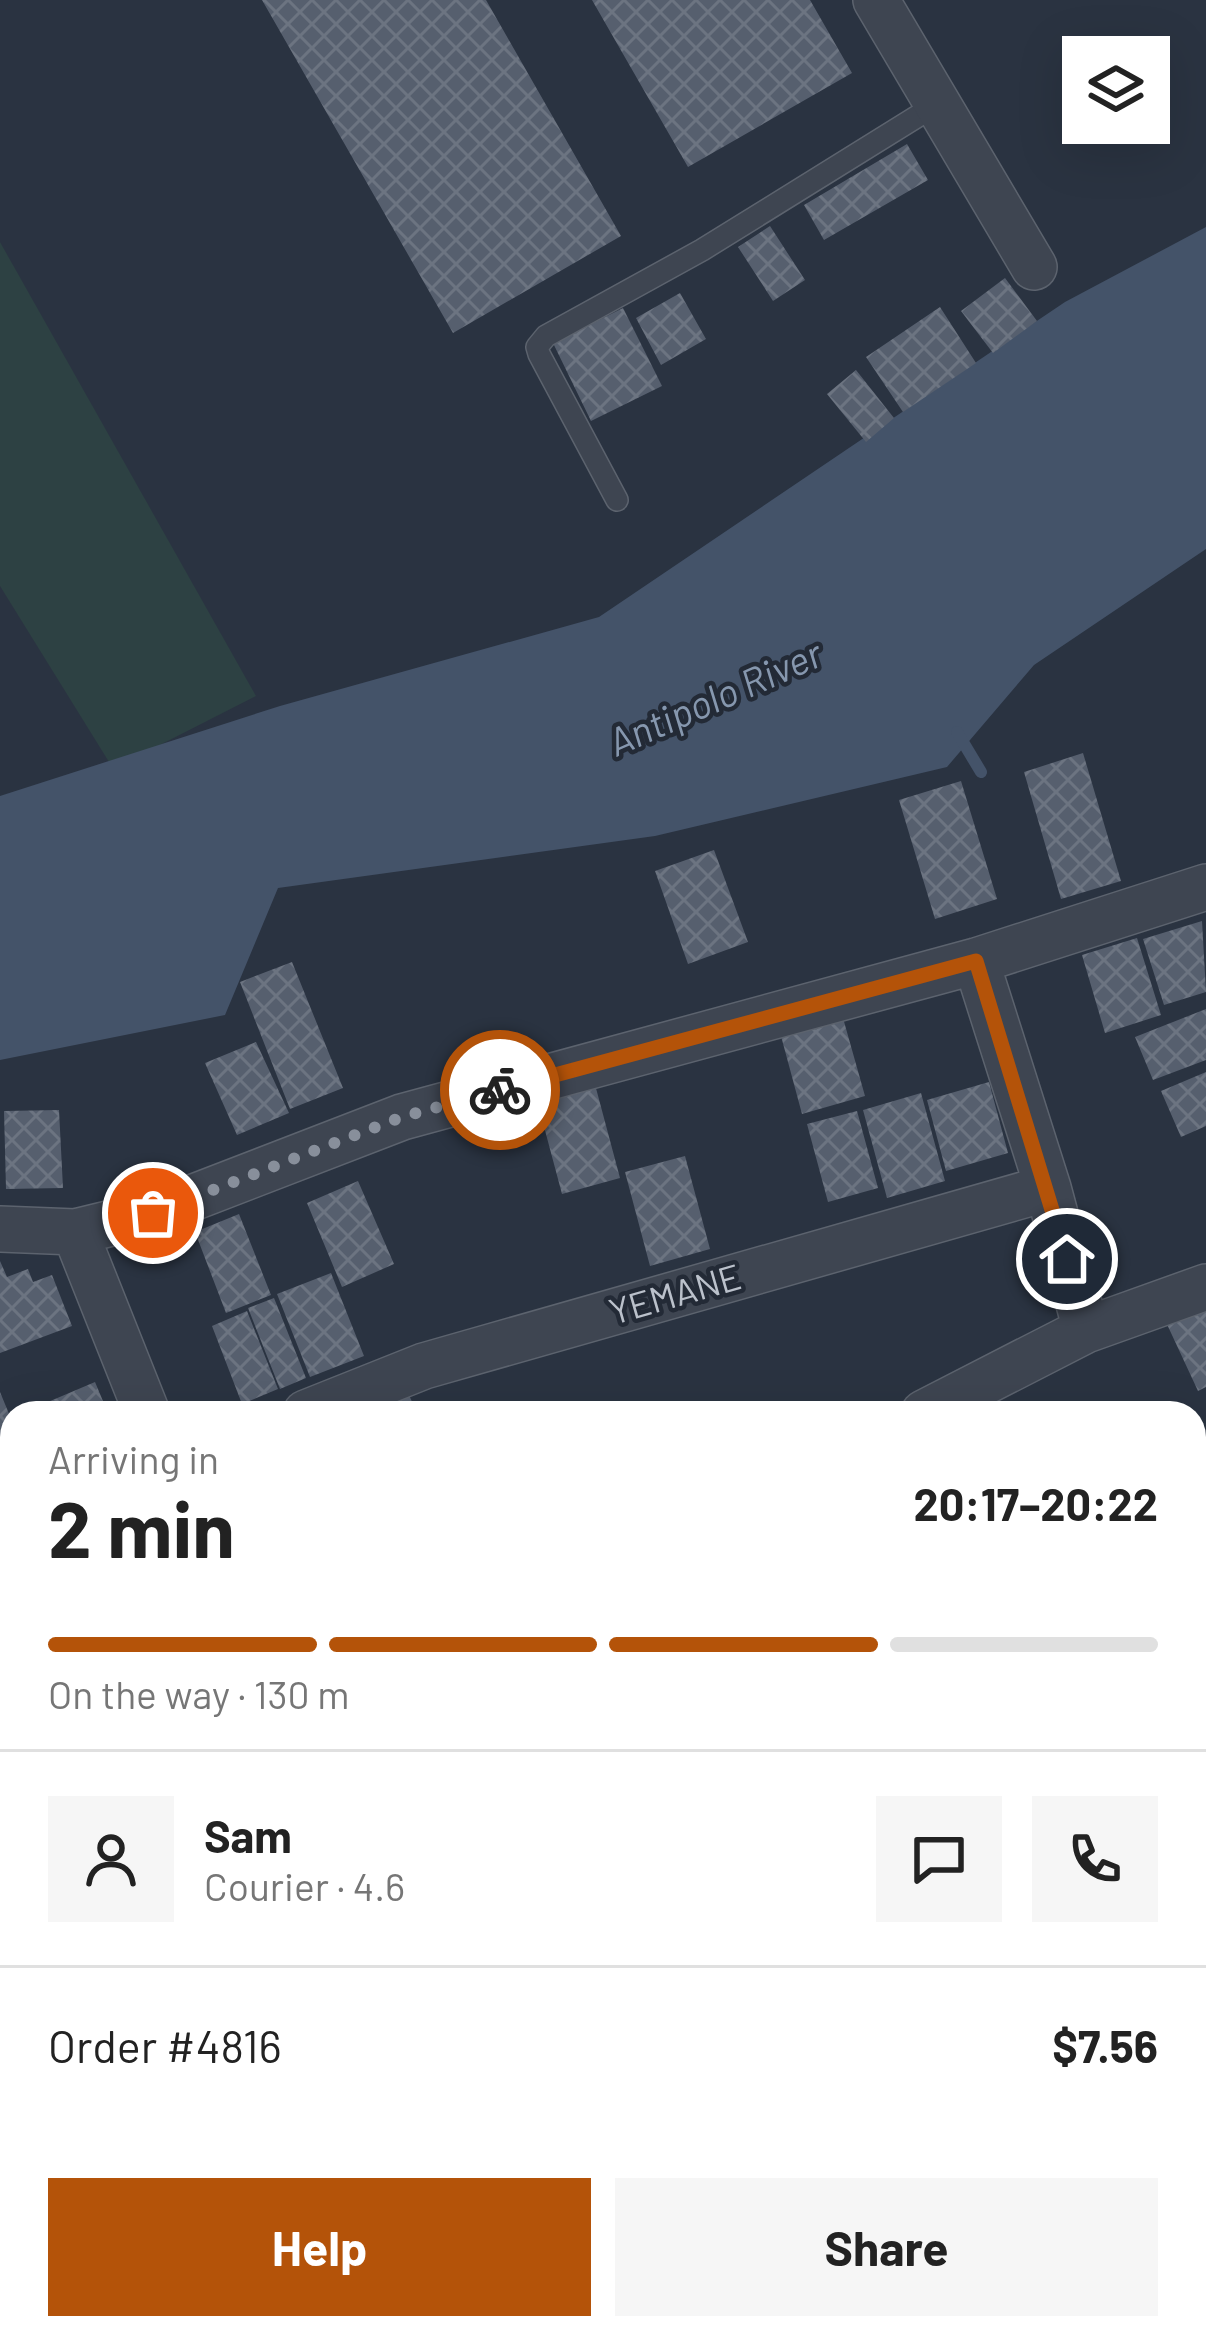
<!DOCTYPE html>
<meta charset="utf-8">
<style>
body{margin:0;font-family:Barlow,sans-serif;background:#f6f6f6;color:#222;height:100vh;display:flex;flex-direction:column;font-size:45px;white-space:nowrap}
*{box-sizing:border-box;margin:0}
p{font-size:39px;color:#767676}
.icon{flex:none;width:66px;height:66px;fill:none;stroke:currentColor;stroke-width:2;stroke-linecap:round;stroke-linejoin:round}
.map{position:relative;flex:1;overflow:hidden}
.side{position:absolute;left:0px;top:1401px;width:1206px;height:939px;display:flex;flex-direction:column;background:#fff;border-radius:36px 36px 0 0;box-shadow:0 12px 48px #0002}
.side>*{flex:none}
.fabs{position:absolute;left:1062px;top:36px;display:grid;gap:24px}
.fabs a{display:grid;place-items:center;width:108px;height:108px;border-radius:0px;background:#fff;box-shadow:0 12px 48px #0002;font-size:60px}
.pin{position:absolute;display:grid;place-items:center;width:102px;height:102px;color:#fff;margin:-51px;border:6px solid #fff;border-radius:50%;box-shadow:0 3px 12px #0007}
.courier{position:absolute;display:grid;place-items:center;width:120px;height:120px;margin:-60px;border:9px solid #b45309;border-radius:50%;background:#fff;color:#222;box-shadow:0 3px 15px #0007}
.overview em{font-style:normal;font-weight:700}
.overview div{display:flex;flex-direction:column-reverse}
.overview{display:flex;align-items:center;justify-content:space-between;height:204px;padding:0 48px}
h1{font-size:78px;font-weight:700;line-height:90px}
.bar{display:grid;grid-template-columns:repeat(4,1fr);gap:18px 12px;align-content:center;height:144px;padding:0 48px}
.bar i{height:15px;border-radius:9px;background:#e0e0e0}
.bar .on{background:#b45309}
.bar p{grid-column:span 4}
.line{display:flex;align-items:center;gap:30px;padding:0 48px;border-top:3px solid #e0e0e0}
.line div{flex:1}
.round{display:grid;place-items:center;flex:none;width:126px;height:126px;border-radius:0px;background:#f6f6f6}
.cta{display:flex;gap:24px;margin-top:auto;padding:24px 48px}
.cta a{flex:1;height:138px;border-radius:0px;background:#b45309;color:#fff;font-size:48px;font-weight:700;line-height:138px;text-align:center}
.cta a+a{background:#f6f6f6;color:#222}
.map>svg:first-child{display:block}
.grass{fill:#2d4143}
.water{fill:#445369}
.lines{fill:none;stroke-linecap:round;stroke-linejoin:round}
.stream{stroke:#445369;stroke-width:12}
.building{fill:url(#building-cross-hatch)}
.lane-casing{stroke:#5c636e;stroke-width:24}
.street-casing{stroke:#5c636e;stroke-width:48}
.secondary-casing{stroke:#5c636e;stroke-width:66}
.lane{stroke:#3e4551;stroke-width:21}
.street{stroke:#3e4551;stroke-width:45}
.secondary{stroke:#4d5563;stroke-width:63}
.done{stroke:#888f9b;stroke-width:12;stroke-dasharray:0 21.6}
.route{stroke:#b45309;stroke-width:15}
.labels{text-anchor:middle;stroke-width:9;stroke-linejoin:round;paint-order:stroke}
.street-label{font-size:36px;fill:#bbc1cb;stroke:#232a36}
.water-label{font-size:39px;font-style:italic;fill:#8697ae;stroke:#232a36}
</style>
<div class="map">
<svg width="1206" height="2339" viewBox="0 0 1206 2339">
<defs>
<pattern id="building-cross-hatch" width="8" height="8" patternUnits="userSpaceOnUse" patternTransform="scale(3)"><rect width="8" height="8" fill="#565f6e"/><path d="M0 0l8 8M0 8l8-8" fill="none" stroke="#6c7481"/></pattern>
</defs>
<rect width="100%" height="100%" fill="#2a3341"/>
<!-- grass -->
<path class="grass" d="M 0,242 L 256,696 L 152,749 L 109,762 L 0,586 Z"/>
<!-- water -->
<path class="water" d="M 1206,227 L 1206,549 L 1034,665 L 947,767 L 655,836 L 278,888 L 225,1015 L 0,1060 L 0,796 L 280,706 L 599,617 L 1065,302 Z"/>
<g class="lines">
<!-- stream -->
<path class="stream" d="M 957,732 L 981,772"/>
</g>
<!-- building -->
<path class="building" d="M 262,0 L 486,0 L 621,236 L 453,333 Z
M 592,0 L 810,0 L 852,73 L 688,167 Z
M 907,144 L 928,180 L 824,240 L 804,205 Z
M 770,226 L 805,280 L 773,301 L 738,247 Z
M 1005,278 L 1037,321 L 993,353 L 961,311 Z
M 680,293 L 706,339 L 661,365 L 636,318 Z
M 940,307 L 976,363 L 903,412 L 866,357 Z
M 623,308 L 662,386 L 591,421 L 553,343 Z
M 856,370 L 894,418 L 866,442 L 827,394 Z
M 1083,753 L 1121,881 L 1061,899 L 1024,772 Z
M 961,781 L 997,899 L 935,919 L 899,800 Z
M 714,850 L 748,942 L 688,964 L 655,871 Z
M 1202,921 L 1206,992 L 1164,1005 L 1143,939 Z
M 1137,938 L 1161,1015 L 1105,1033 L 1082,955 Z
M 292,962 L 343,1088 L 290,1109 L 240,982 Z
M 1206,1009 L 1206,1060 L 1153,1080 L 1135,1037 Z
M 843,1018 L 865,1096 L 802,1114 L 781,1036 Z
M 256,1042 L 289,1113 L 237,1135 L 205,1063 Z
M 1206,1072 L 1206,1126 L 1181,1137 L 1161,1091 Z
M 593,1077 L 620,1178 L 562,1194 L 535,1093 Z
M 989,1082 L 1008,1153 L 946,1171 L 927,1100 Z
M 921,1093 L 945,1181 L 887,1198 L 863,1110 Z
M 59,1110 L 63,1188 L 6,1189 L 4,1111 Z
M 857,1111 L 878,1188 L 828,1202 L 807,1124 Z
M 685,1156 L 710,1249 L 650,1266 L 625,1172 Z
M 358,1181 L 394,1264 L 342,1287 L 307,1203 Z
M 239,1214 L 271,1295 L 226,1313 L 195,1232 Z
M 0,1261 L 7,1277 L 28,1269 L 33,1282 L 52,1275 L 72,1326 L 0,1353 Z
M 331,1273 L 364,1356 L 310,1377 L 277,1294 Z
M 274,1298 L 306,1378 L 280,1389 L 248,1308 Z
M 1206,1300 L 1206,1387 L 1198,1391 L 1165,1320 Z
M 247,1311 L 278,1389 L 242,1404 L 212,1326 Z
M 95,1382 L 108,1413 L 22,1413 Z
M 0,1392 L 12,1421 L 12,1483 L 0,1488 Z
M 409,1395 L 417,1413 L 369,1413 Z
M 1194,1431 L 1206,1458 L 1206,1523 L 1194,1529 Z
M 12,1490 L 12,1548 L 0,1553 L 0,1495 Z
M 12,1552 L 12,1625 L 0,1630 L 0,1557 Z
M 12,1869 L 12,1921 L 0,1893 L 0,1874 Z
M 1206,2024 L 1206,2077 L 1205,2077 L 1194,2028 Z
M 242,2328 L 246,2339 L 182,2339 L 178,2329 Z
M 244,2328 L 300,2328 L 305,2339 L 249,2339 Z"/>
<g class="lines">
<!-- lane casing -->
<g class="lane-casing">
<path id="lane" d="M 617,500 L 539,354 L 537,347 L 546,336 L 702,250 L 934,106"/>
</g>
<!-- street casing -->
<g class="street-casing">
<path id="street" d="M 876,0 L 1034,267
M 976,961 L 1048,1188 L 1086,1330
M 0,1229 L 75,1232 L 153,1213 L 402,1117 L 976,961 L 1206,887
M 75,1232 L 147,1413
M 306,1413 L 424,1366 L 1048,1188
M 924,1413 L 1086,1330 L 1206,1287
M 1194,1577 L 1206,1572
M 0,1701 L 12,1729
M 0,1807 L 12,1802
M 1194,1869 L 1206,1864
M 1194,2127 L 1206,2122
M 1194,2282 L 1206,2312
M 524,2328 L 529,2339
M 771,2328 L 776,2339
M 28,2339 L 55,2328
M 654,2339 L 682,2328"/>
</g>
<!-- secondary casing -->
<g class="secondary-casing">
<path id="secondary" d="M 1194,1724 L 1206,1755
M 0,2078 L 12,2073"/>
</g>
<!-- lane -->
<use href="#lane" class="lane"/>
<!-- street -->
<use href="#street" class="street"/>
<!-- secondary -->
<use href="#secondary" class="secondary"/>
</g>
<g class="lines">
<!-- done -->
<path class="done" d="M 153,1213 L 402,1117 L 500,1090"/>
<!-- route -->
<path class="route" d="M 500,1090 L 976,961 L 1067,1259"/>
</g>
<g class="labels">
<!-- street labels -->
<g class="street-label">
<text transform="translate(675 1294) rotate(-16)" y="13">YEMANE</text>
</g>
<!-- water labels -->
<g class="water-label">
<text transform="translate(715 698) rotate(-24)" y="14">Antipolo River</text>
</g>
</g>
</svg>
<div class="fabs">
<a><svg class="icon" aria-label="layers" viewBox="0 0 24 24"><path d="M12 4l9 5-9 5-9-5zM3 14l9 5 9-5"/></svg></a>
</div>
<div class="pin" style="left:153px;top:1213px;background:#ea580c"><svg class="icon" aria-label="bag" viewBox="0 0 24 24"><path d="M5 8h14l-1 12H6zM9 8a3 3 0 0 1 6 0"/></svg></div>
<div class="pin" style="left:1067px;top:1259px;background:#1f2937"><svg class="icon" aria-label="home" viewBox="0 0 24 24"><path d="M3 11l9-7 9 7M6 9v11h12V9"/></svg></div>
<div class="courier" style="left:500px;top:1090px"><svg class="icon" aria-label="bike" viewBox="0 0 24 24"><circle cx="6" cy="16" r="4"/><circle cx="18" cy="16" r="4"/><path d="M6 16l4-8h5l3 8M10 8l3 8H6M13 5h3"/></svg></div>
<section class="side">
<div class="overview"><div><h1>2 min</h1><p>Arriving in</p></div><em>20:17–20:22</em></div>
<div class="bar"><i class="on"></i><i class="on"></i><i class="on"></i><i></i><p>On the way · 130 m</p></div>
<div class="line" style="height:216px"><a class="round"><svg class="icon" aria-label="person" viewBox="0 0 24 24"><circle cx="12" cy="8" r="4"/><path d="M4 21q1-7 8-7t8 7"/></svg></a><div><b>Sam</b><p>Courier · 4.6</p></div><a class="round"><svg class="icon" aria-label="chat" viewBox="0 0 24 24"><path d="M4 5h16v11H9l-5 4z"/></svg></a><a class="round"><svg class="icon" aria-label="phone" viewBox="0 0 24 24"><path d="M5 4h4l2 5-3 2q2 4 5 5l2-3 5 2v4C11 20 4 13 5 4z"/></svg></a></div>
<div class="line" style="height:156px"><div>Order #4816</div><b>$7.56</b></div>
<div class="cta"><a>Help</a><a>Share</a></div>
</section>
</div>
